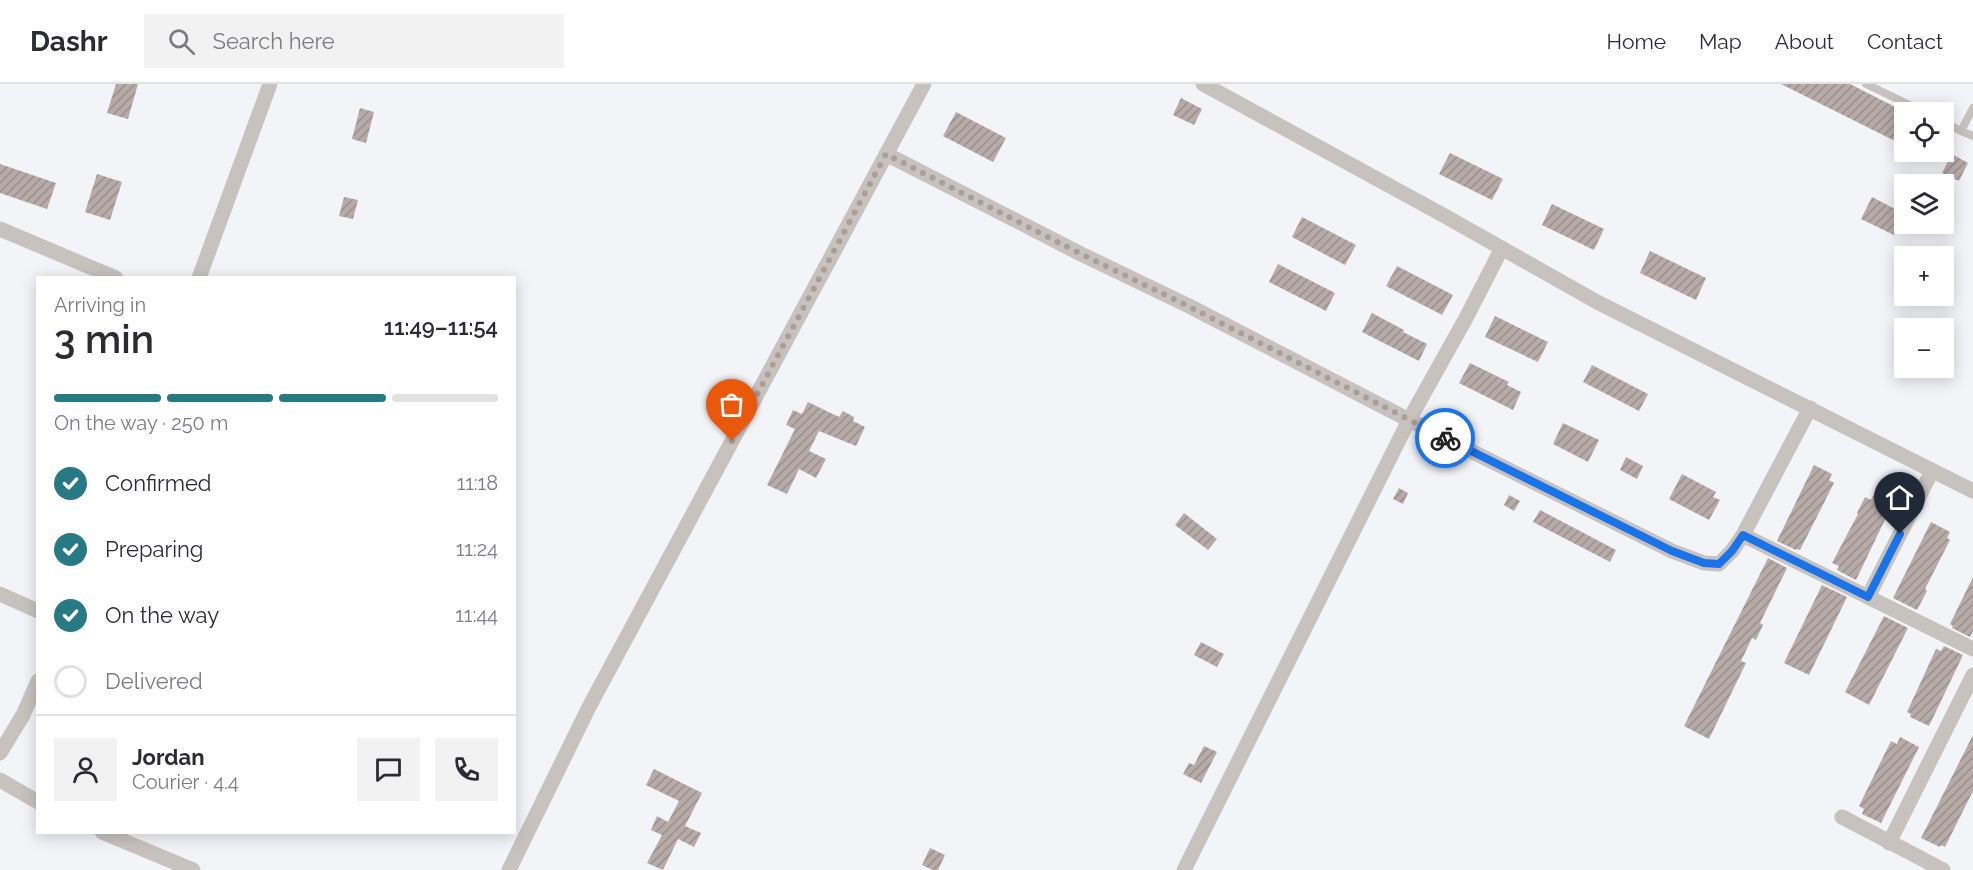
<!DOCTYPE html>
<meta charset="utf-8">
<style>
body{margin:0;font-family:Raleway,sans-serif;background:#f2f2f3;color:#2b2b33;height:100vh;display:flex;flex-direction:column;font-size:22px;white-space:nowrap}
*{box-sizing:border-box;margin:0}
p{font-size:20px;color:#7c7c81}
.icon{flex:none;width:33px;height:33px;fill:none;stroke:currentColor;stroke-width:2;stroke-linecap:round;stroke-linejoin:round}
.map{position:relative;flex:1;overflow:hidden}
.sheet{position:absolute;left:36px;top:192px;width:480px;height:558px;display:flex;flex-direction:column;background:#fff;border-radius:0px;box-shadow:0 3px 15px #0003}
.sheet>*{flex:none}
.buttons{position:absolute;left:1894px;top:18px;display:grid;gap:12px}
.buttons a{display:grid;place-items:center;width:60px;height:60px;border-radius:0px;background:#fff;box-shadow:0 3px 15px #0003;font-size:30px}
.pin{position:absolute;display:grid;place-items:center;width:51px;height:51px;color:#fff;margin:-62px -26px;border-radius:50% 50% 50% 0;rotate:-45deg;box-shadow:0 0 6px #0007}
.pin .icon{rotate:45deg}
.courier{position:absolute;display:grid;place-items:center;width:60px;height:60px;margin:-30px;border:4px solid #1a73e8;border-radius:50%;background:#fff;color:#222;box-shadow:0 2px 8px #0007}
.overview em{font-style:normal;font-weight:600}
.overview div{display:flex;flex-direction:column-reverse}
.overview{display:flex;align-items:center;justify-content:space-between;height:102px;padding:0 18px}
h1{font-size:39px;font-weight:600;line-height:45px}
.bar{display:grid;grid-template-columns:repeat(4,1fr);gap:9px 6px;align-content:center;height:72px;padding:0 18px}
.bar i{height:8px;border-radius:4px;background:#e1e1e2}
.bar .on{background:#277984}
.bar p{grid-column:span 4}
.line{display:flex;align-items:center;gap:15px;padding:0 18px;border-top:2px solid #e1e1e2}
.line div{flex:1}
.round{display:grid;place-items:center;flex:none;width:63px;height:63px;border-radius:0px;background:#f2f2f3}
ol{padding:0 18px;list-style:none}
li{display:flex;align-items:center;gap:18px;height:66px}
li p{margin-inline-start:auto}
li .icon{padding:6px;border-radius:50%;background:#277984;color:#fff;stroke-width:4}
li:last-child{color:#7c7c81}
li i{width:33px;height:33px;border:3px solid #e1e1e2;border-radius:50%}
header{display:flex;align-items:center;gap:36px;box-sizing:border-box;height:84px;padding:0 30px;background:#fff;border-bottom:2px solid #e1e1e2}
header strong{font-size:28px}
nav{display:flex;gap:33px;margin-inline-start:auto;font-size:21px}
.search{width:420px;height:54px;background:#f2f2f3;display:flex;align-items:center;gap:15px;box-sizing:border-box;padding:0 21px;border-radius:0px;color:#7c7c81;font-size:22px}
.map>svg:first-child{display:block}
.building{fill:url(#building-hatch)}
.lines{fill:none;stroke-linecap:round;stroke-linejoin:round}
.service{stroke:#c8c2bf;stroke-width:8}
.minor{stroke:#c8c2bf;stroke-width:15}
.done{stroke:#ac9d98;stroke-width:6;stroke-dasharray:0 10.8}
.route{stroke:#1a73e8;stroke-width:8}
</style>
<header>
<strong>Dashr</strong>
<div class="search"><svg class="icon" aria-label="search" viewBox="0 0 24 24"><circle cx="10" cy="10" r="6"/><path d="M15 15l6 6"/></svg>Search here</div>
<nav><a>Home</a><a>Map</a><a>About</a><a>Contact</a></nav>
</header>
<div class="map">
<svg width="1973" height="786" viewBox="0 0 1973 786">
<defs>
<pattern id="building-hatch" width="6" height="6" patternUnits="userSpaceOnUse" patternTransform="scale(1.5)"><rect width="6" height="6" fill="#b7aba8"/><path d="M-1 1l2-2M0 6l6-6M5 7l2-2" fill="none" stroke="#9a8f8c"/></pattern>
</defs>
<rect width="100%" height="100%" fill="#f3f4f7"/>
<!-- building -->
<path class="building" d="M 116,0 L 138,0 L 128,35 L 107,29 Z
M 1781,0 L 1850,0 L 1905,28 L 1905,47 L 1899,59 Z
M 1181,14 L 1202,25 L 1194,41 L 1173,31 Z
M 360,24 L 374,28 L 366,59 L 352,55 Z
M 956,28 L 1006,54 L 993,78 L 943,52 Z
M 1450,69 L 1503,95 L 1492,116 L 1439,90 Z
M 1952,70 L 1968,79 L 1959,97 L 1942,89 Z
M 0,80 L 56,99 L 47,125 L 0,109 Z
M 97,90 L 122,98 L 110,136 L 85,128 Z
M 344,113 L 358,116 L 353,135 L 339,132 Z
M 1872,113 L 1905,130 L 1894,151 L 1861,135 Z
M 1552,120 L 1604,145 L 1594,166 L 1542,141 Z
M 1302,133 L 1356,161 L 1345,181 L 1292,153 Z
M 1650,167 L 1706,194 L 1696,216 L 1640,189 Z
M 1278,180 L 1335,209 L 1326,227 L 1269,198 Z
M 1397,182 L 1453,211 L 1442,231 L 1386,202 Z
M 1372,229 L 1404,246 L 1403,248 L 1427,260 L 1419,277 L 1362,248 Z
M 1495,232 L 1548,258 L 1538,278 L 1485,253 Z
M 1470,279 L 1509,298 L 1507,301 L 1521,308 L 1513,326 L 1459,299 Z
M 1592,281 L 1648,310 L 1639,327 L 1583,298 Z
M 808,318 L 839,333 L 843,327 L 854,333 L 853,337 L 865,343 L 856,362 L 819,347 L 809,367 L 826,375 L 816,394 L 799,385 L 787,410 L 767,401 L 795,345 L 786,341 L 793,326 L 802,330 Z
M 1563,339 L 1599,356 L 1588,378 L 1553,360 Z
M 1626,373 L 1643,382 L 1637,395 L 1620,386 Z
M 1814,381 L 1832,390 L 1829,396 L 1834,399 L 1800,466 L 1797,465 L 1796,466 L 1777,457 Z
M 1682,390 L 1716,408 L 1713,413 L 1720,416 L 1709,436 L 1669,415 Z
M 1399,404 L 1408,409 L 1403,420 L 1393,415 Z
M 1874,410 L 1893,419 L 1856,496 L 1837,486 L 1839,482 L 1832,479 L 1858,430 L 1857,429 L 1865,413 L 1871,416 Z
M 1509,411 L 1520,417 L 1514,427 L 1504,421 Z
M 1540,426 L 1616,466 L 1610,478 L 1533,438 Z
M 1184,429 L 1217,455 L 1208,466 L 1175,441 Z
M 1931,438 L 1950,448 L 1947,454 L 1950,456 L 1925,505 L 1927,507 L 1917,526 L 1893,514 Z
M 1768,474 L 1787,484 L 1760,539 L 1763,541 L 1756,556 L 1752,554 L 1741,577 L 1746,579 L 1709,655 L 1684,642 Z
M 1973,493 L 1973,547 L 1970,553 L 1952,544 L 1953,542 L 1950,540 Z
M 1822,501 L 1847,513 L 1809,591 L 1784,579 Z
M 1884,532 L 1908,544 L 1869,621 L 1845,608 Z
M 1201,558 L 1224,570 L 1217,583 L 1194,571 Z
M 1944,562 L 1963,571 L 1929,642 L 1910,633 L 1911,630 L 1907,628 L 1936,565 L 1941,567 Z
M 1973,651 L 1973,707 L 1945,763 L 1941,761 L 1940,763 L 1921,754 Z
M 1900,653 L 1919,663 L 1881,739 L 1862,730 L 1864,725 L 1859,722 L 1891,657 L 1897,660 Z
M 1204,662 L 1217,668 L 1201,699 L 1183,690 L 1189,679 L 1194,681 Z
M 654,685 L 702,709 L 685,742 L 701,749 L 694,763 L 678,755 L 663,786 L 647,779 L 662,751 L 651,746 L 657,732 L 668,738 L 679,717 L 646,701 Z
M 930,764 L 945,771 L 938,786 L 933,786 L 922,781 Z"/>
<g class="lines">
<!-- service -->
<path class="service" d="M 1866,0 L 1924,28
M 1973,24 L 1961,47 L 1973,52
M 1944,38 L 1961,47"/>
<!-- minor -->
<path class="minor" d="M 1203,0 L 1443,131 L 1597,218 L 1973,407
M 886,70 L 1081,170 L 1189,222 L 1409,336 L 1672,467 L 1704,479 L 1719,480 L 1732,467 L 1743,451 L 1810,324
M 0,145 L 116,194
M 199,194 L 270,0
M 1743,451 L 1973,565
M 0,510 L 38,527
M 1868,513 L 1932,387
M 0,669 L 23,631 L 38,597
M 0,696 L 38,718
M 1842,733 L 1943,786
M 102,748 L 193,786
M 1889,759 L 1973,591
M 509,786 L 589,623 L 924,0
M 1184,786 L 1409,336 L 1466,234 L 1502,164"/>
</g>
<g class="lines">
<!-- done -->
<path class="done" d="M 732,357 L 886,70 L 1081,170 L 1188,222 L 1445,354"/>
<!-- route -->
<path class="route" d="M 1445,354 L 1672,467 L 1704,479 L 1719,480 L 1732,467 L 1743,451 L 1868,513 L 1900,450"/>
</g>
</svg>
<div class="buttons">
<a><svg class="icon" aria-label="locate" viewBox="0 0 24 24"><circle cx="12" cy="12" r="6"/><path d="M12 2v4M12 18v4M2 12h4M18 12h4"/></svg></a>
<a><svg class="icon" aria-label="layers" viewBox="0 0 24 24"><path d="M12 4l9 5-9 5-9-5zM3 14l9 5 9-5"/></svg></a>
<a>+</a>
<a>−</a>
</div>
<div class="pin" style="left:732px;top:357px;background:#ea580c"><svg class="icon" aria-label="bag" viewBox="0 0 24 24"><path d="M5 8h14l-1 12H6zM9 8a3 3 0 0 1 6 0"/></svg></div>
<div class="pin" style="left:1900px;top:450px;background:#1f2937"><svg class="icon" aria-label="home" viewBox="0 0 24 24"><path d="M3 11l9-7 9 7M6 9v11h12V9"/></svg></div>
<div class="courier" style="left:1445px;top:354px"><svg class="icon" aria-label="bike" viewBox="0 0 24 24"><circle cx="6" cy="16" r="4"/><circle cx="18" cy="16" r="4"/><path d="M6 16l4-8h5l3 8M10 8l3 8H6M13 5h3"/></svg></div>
<section class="sheet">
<div class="overview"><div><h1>3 min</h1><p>Arriving in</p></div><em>11:49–11:54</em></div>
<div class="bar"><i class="on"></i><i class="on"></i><i class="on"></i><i></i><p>On the way · 250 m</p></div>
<ol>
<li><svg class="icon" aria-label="check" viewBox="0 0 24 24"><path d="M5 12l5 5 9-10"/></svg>Confirmed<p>11:18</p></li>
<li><svg class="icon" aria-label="check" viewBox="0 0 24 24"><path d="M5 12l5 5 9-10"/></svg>Preparing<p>11:24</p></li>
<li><svg class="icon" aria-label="check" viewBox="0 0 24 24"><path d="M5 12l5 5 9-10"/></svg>On the way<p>11:44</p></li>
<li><i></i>Delivered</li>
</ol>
<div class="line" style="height:108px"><a class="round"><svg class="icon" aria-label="person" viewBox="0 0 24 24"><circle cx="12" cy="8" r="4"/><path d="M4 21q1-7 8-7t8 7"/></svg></a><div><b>Jordan</b><p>Courier · 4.4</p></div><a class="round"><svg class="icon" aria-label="chat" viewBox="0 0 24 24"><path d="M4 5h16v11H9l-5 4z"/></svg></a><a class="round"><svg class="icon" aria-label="phone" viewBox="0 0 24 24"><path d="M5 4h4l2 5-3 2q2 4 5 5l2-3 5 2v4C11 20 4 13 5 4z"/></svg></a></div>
</section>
</div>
